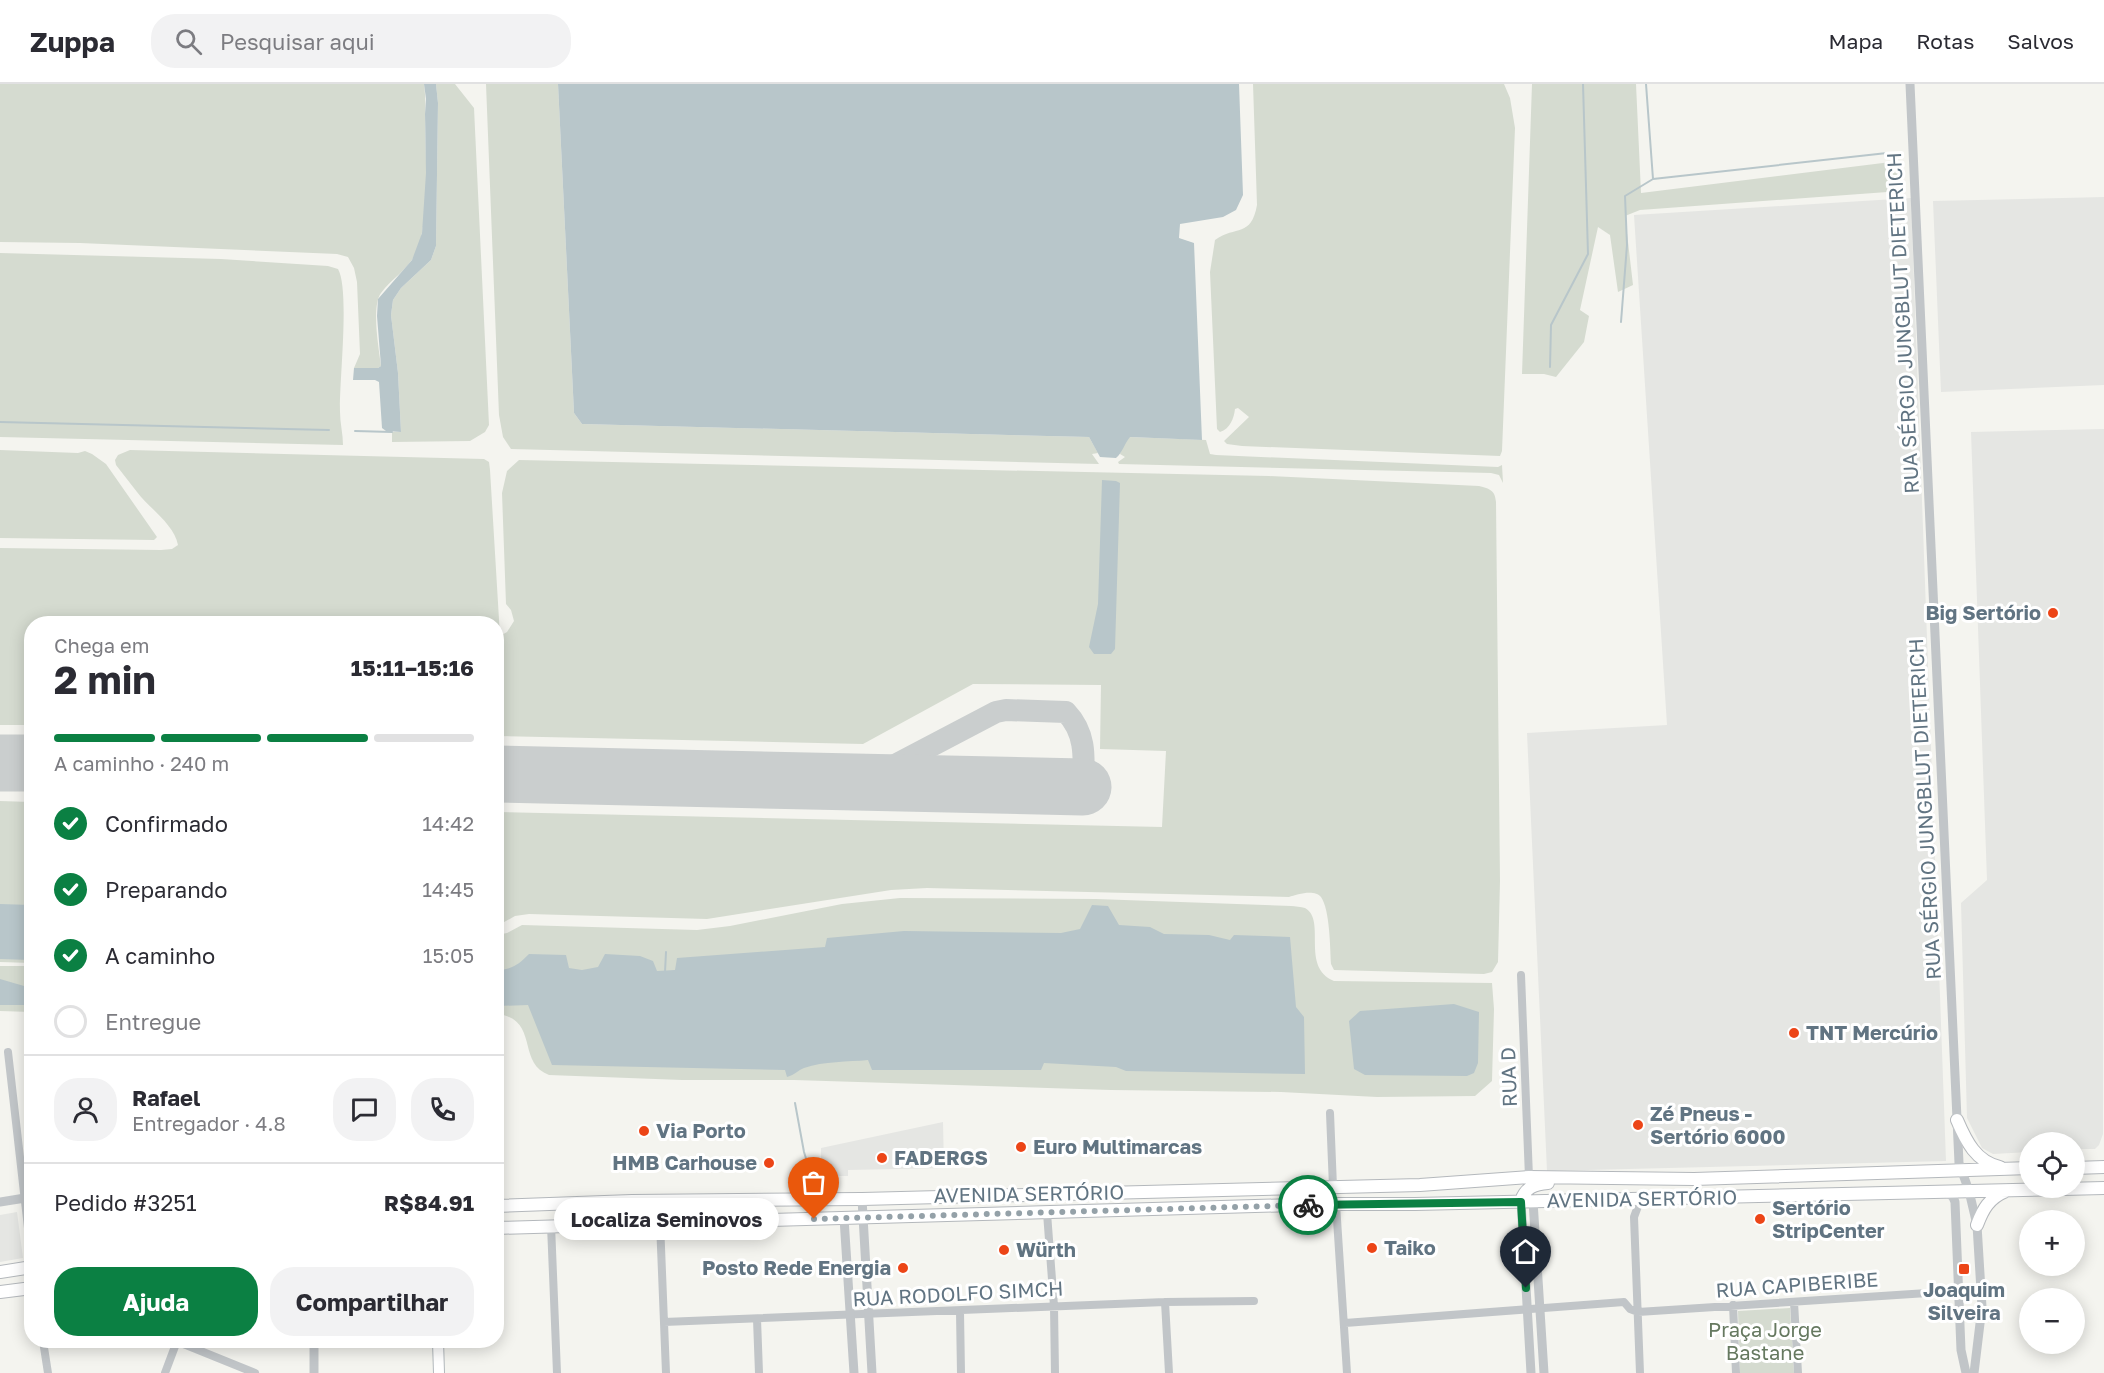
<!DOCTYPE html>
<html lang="pt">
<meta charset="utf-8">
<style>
body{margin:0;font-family:"Golos Text",sans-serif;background:#f2f2f3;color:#2b2b33;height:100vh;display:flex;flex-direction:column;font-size:22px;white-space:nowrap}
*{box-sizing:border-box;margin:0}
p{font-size:20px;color:#7c7c81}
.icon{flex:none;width:33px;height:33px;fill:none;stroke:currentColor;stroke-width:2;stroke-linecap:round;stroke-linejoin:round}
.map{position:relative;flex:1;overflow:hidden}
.details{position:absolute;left:24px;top:532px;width:480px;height:732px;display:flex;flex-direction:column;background:#fff;border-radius:24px;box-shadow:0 3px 15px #0003}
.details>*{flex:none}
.tools{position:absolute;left:2019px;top:1048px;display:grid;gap:12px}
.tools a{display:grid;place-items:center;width:66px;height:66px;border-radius:50%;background:#fff;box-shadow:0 3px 15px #0003;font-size:30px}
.pin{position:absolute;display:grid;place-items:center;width:51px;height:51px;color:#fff;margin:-62px -26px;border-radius:50% 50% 50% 0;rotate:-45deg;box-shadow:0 0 6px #0007}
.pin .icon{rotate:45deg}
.courier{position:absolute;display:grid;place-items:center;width:60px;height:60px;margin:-30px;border:4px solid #0b8043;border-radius:50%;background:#fff;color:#222;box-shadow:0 2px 8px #0007}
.bubble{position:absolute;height:42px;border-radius:21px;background:#fff;box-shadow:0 3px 15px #0003;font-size:20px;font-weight:700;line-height:42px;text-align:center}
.summary em{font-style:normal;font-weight:700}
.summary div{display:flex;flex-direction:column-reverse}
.summary{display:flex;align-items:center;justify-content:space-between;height:102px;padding:0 30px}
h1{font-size:39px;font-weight:700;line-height:45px}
.bar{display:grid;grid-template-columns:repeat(4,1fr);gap:9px 6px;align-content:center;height:72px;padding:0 30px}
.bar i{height:8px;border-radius:4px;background:#e1e1e2}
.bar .on{background:#0b8043}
.bar p{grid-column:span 4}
.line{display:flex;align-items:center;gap:15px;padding:0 30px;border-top:2px solid #e1e1e2}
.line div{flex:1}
.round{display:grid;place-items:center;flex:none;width:63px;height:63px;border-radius:24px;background:#f2f2f3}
ol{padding:0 30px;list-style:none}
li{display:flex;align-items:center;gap:18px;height:66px}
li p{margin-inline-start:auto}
li .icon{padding:6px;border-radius:50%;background:#0b8043;color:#fff;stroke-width:4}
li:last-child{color:#7c7c81}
li i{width:33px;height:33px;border:3px solid #e1e1e2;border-radius:50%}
.action{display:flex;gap:12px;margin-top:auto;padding:12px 30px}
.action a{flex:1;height:69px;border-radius:24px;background:#0b8043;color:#fff;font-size:24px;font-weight:700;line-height:69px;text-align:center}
.action a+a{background:#f2f2f3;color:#2b2b33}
header{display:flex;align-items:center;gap:36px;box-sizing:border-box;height:84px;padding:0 30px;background:#fff;border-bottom:2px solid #e1e1e2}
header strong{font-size:28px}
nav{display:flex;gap:33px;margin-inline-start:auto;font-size:21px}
.search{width:420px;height:54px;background:#f2f2f3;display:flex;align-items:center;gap:15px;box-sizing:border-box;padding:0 21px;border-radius:24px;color:#7c7c81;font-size:22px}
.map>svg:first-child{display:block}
.built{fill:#e5e6e3}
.green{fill:#d5dbd0}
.water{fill:#b8c6ca}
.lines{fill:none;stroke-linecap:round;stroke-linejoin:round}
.stream{stroke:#b8c6ca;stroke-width:2}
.taxiway{stroke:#cacece;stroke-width:22}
.runway{stroke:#cacece;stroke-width:57}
.secondary-casing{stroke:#b3b9bd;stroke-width:12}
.primary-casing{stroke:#b4b8bc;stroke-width:14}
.minor{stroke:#c1c5c8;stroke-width:8}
.tertiary{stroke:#c1c5c8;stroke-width:9}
.secondary{stroke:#fff;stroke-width:10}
.primary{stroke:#fff;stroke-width:12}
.done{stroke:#94a1a8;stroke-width:6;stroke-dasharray:0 10.8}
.route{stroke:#0b8043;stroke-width:8}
.poi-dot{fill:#ec4517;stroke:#fff;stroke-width:2}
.labels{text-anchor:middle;stroke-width:6;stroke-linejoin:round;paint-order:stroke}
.street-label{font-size:20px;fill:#617482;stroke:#fff}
.poi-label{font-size:20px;font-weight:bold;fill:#617482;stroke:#fff;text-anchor:start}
.park-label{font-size:20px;fill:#667960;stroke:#fff}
</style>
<header>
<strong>Zuppa</strong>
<div class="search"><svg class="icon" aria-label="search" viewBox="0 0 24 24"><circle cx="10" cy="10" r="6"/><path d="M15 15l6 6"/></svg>Pesquisar aqui</div>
<nav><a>Mapa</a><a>Rotas</a><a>Salvos</a></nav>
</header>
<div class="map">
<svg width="2104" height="1289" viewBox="0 0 2104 1289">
<rect width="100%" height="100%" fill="#f4f4ef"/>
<!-- built -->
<path class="built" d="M 2104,113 L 2104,301 L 1941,308 L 1933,117 Z
M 1911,114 L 1946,1077 L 1547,1087 L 1527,649 L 1667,641 L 1634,131 Z
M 2104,345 L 2103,1050 L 2099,1061 L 2095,1065 L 2075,1065 L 2074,1059 L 2030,1059 L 2029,1068 L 1993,1070 L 1982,1064 L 1967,1034 L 1961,819 L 1987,796 L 1971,348 Z
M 943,1038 L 944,1084 L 848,1086 L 848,1092 L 821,1092 L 821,1064 Z
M 17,1128 L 23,1174 L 0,1178 L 0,1131 Z"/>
<!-- green -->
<path class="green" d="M 0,0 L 424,0 C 426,14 425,27 425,41 C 426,74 429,133 418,164 C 411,184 393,193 381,209 C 371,223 379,265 381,282 L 378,284 L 354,284 L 360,270 L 357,198 L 354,184 L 348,173 L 337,170 L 80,159 L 0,158 Z
M 436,0 L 455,0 L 474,24 L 489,341 L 485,348 L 470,357 L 392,358 L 392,348 L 401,348 L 398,289 L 391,231 L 393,216 L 401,204 L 431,176 L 436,162 L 438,19 Z
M 486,0 L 558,0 L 574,329 L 582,340 L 1089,353 L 1098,369 L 1092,370 L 1099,380 L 511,365 L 503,353 L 499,331 Z
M 1253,0 L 1504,0 L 1510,14 L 1515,44 L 1502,367 L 1500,372 L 1242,362 L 1227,360 L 1224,357 L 1249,333 L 1238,324 L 1235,325 C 1234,334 1230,345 1220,348 L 1217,345 L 1210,188 L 1215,156 C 1236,141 1251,154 1257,121 Z
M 1532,0 L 1636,0 L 1641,109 L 1899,77 L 1901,107 L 1640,126 L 1625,132 L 1633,201 L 1618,208 L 1610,151 L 1598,143 L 1580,226 L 1589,232 L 1584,258 L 1556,293 L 1544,290 L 1522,290 Z
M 0,169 L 221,175 L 328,182 L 338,185 C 350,206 339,298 340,328 C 340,339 343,350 343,361 L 0,353 Z
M 1129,353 L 1206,356 L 1210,370 L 1216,371 L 1498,383 L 1502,381 L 1503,399 L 1499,391 L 1491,389 L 1119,380 L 1118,378 L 1125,373 L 1120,370 L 1123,360 Z
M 0,366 L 78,369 L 85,367 L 92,370 L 106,380 L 157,453 L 154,456 L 0,454 Z
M 130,366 L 484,375 L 489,378 L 490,386 L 500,552 L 507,548 L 514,537 L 511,526 L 506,520 L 502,409 L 507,387 L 519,376 L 1269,392 L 1479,402 C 1490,405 1495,406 1496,418 L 1500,797 L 1498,878 L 1492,888 L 1484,890 L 1334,886 L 1331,880 C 1330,863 1330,826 1321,813 C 1315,805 1297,810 1289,813 L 927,804 L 891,806 L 707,835 L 529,830 L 515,832 L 497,842 L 497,728 L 1162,743 L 1166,667 L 1100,665 L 1101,601 L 973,600 L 863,660 L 497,652 L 496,540 L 32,540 L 31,641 L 0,641 L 0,464 L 161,466 L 172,465 L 178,461 C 174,440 149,424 137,408 C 130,399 123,390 116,381 L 115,376 L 118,371 Z
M 0,717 L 31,718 L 31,879 L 0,878 Z
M 900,814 L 1096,815 L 1291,822 C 1295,822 1301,823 1305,824 C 1327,836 1300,883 1334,897 L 1492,899 L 1494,925 L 1492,997 L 1475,1012 L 1377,1013 L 1281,1008 L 1111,1006 L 794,996 L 682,996 L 549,991 C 516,979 540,935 497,930 L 497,851 L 507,849 L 522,841 L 697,846 L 730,842 L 842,820 Z
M 0,882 L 31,882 L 31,928 L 0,927 Z
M 1790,1224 L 1794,1289 L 1740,1289 L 1738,1227 Z"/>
<!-- water -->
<path class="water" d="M 424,0 L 436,0 L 438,19 L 436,162 L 431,176 L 401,204 L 393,216 L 391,231 L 398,289 L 401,348 L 386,347 L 382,344 L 379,298 L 375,296 L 353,296 L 354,284 L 378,284 L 381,282 L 377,232 L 378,215 L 412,176 L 422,149 L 426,89 L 425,30 L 426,15 Z
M 558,0 L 1239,0 L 1243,111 L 1236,126 L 1223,133 L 1180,140 L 1179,154 L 1194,159 L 1202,356 L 1130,353 C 1124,360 1123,368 1116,374 L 1100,373 L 1089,353 L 582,340 L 574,329 Z
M 1102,396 L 1116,397 L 1120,399 L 1115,565 L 1111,570 L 1094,570 L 1089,563 L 1098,520 Z
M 0,820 L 31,821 L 31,876 L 0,875 Z
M 1092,821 L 1108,822 L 1119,841 L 1150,843 L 1164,850 L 1209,851 L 1230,856 L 1234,851 L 1290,853 L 1296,923 L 1304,933 L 1305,990 L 1126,987 L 1116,983 L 1044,979 L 1041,986 L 872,986 L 868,976 C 848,978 824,977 804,984 C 798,986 795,991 787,993 L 785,986 L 552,981 L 528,921 L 497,922 L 497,886 C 512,886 519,880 529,870 L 566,871 L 569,884 L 582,886 L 598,883 L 605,870 L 640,872 L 653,877 L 657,887 L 675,886 L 677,874 L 825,863 L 827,854 L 904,847 L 1061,849 L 1080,845 Z
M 0,895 L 24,902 L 31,902 L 31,921 L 0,921 Z
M 1454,920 L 1479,928 L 1478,979 L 1474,989 L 1467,992 L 1365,991 L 1354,985 L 1349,937 L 1360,927 Z"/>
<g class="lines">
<!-- stream -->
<path class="stream" d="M 1646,0 L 1653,95 L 1887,69
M 1621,238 L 1627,161 L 1625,112 L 1653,95
M 1550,283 L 1551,241 L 1588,170 L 1583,0
M 0,338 L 329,346
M 355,347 L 392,348
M 665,888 L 666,868
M 795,1019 L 804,1068 L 816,1106"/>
<!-- taxiway -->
<path class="taxiway" d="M 768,696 L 856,695 L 876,691 L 996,628 L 1006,626 L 1066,628 C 1087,650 1084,675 1083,703"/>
<!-- runway -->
<path class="runway" d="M 0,679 L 32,679
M 496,690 L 1083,703"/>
<!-- secondary casing -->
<g class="secondary-casing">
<path id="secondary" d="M 438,1257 L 439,1289"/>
</g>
<!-- primary casing -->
<g class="primary-casing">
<path id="primary" d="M 1957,1036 C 1966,1057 1976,1078 2000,1083
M 2074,1084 L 2104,1083
M 1521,1117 C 1525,1104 1534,1100 1548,1099
M 496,1122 L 632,1117 L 862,1115 L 1420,1101 L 1529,1093 L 1694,1095 L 2030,1084
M 1977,1141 C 1983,1125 1989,1114 2006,1107
M 496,1144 L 1327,1120 L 1415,1120 L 2104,1104
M 0,1188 L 32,1183
M 0,1208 L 32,1204"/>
</g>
<!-- minor -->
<path class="minor" d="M 1521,891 L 1529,1093
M 8,968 L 32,1179
M 1330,1029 L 1333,1103
M 1336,1120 L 1347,1289
M 1047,1129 L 1054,1222 L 1055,1289
M 660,1138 L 666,1289
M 551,1141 L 557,1289
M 1165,1218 L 1169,1289
M 1794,1218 L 1798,1289
M 1733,1221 L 1736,1289
M 960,1228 L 961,1289
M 757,1235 L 759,1289
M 664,1238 L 1165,1218 L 1254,1217
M 1345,1239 L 1624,1218 L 1630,1225 L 1638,1228 L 1958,1207
M 43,1257 L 48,1289
M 176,1257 L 255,1289
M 165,1289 L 177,1257
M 1640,1289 L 1634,1133 L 1641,1114"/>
<!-- tertiary -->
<path class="tertiary" d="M 1910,0 L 1959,1079 L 1969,1107 L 1977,1141 L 1982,1223 L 1974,1289
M 1945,1107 L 1953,1113 L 1955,1118 L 1961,1266 L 1966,1289
M 862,1115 L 872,1289
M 1521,1117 L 1531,1289
M 1533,1117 L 1544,1289
M 0,1118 L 25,1114 L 32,1110
M 844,1134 L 854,1289
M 314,1257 L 314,1289"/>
<!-- secondary -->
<use href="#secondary" class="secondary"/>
<!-- primary -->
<use href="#primary" class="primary"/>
</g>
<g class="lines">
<!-- done -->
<path class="done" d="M 814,1135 L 1308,1121"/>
<!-- route -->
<path class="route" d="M 1308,1121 L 1521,1118 L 1526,1204"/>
</g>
<!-- markers -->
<g class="poi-dot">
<circle cx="2053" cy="529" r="6"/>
<circle cx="1794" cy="949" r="6"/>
<circle cx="1638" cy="1041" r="6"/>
<circle cx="644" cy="1047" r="6"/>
<circle cx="1021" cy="1063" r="6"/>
<circle cx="882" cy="1074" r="6"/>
<circle cx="769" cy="1079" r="6"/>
<circle cx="1760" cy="1135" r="6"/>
<circle cx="1372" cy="1164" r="6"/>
<circle cx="1004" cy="1166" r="6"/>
<circle cx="903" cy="1184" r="6"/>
<rect x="1958" y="1179" width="12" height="12" rx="3"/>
</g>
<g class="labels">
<!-- street labels -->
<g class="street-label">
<text transform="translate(1903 239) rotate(-93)" y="7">RUA SÉRGIO JUNGBLUT DIETERICH</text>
<text transform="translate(1925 725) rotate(-93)" y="7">RUA SÉRGIO JUNGBLUT DIETERICH</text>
<text transform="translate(1509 993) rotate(-92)" y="7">RUA D</text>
<text transform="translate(1029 1110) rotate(-1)" y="7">AVENIDA SERTÓRIO</text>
<text transform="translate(1642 1115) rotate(-1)" y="7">AVENIDA SERTÓRIO</text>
<text transform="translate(1797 1201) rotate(-4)" y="7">RUA CAPIBERIBE</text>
<text transform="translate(958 1210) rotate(-3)" y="7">RUA RODOLFO SIMCH</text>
</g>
<!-- poi labels -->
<g class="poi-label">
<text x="2041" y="536" text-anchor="end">Big Sertório</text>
<text x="1806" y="956">TNT Mercúrio</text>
<text x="1650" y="1037">Zé Pneus -<tspan x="1650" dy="23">Sertório 6000</tspan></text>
<text x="656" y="1054">Via Porto</text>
<text x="1033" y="1070">Euro Multimarcas</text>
<text x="894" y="1081">FADERGS</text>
<text x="757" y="1086" text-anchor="end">HMB Carhouse</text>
<text x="1772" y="1131">Sertório<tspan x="1772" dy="23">StripCenter</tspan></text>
<text x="1384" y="1171">Taiko</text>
<text x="1016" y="1173">Würth</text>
<text x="891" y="1191" text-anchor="end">Posto Rede Energia</text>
<text x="1964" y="1213" text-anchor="middle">Joaquim<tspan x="1964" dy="23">Silveira</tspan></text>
</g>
<!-- park labels -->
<g class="park-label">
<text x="1765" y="1253">Praça Jorge<tspan x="1765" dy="23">Bastane</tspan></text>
</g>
</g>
</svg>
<div class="tools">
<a><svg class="icon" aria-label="locate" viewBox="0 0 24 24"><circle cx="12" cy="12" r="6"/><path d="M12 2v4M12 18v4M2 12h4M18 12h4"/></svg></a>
<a>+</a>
<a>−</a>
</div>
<div class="pin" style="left:814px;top:1135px;background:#ea580c"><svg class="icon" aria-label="bag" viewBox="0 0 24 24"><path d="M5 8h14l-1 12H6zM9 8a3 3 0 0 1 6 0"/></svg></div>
<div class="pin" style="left:1526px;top:1204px;background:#1f2937"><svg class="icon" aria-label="home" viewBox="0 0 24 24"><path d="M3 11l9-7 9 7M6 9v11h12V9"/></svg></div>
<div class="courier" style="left:1308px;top:1121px"><svg class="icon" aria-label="bike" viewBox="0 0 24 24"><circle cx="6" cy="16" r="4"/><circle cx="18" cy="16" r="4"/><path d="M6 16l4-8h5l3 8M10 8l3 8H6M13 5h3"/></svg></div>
<div class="bubble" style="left:554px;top:1114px;width:225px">Localiza Seminovos</div>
<section class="details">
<div class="summary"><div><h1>2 min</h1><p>Chega em</p></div><em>15:11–15:16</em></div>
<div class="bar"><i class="on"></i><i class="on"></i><i class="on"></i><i></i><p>A caminho · 240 m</p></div>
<ol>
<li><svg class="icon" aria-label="check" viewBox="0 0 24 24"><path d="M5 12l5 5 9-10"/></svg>Confirmado<p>14:42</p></li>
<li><svg class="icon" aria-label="check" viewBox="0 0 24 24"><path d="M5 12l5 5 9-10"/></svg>Preparando<p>14:45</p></li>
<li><svg class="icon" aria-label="check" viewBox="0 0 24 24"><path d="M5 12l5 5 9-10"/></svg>A caminho<p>15:05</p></li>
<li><i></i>Entregue</li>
</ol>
<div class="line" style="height:108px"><a class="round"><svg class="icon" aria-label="person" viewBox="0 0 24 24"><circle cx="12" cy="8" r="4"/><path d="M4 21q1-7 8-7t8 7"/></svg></a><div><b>Rafael</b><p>Entregador · 4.8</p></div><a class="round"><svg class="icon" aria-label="chat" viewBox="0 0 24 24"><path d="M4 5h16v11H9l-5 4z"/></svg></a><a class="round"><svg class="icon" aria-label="phone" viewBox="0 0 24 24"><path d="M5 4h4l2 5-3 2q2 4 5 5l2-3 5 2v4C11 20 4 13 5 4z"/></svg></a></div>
<div class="line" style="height:78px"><div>Pedido #3251</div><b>R$84.91</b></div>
<div class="action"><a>Ajuda</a><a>Compartilhar</a></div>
</section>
</div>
